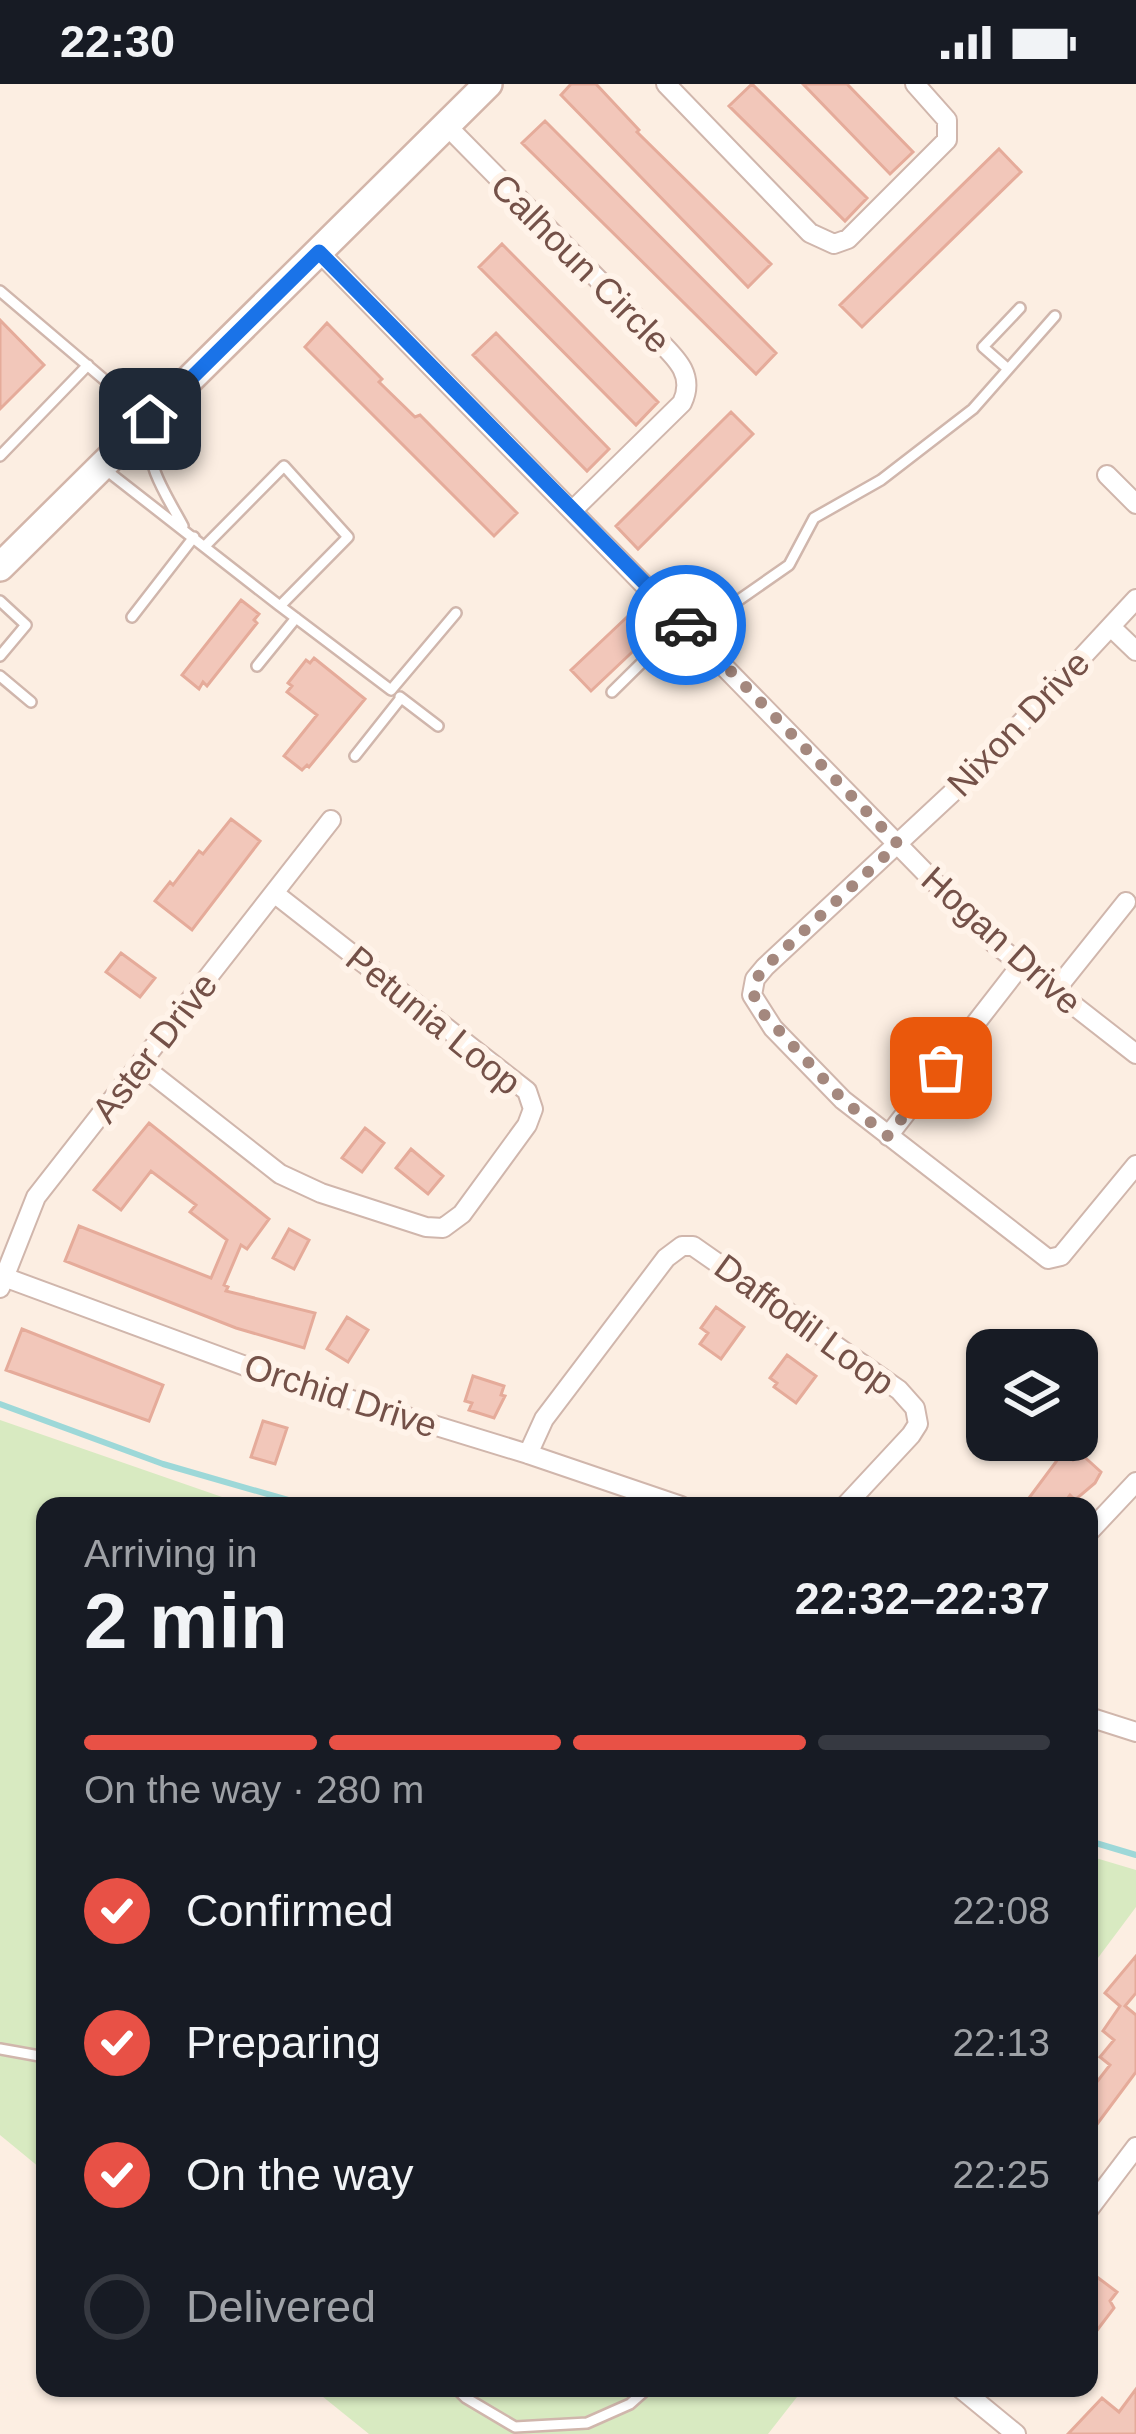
<!DOCTYPE html>
<meta charset="utf-8">
<style>
body{margin:0;font-family:Arial,sans-serif;background:#242831;color:#f1f3f6;height:100vh;display:flex;flex-direction:column;font-size:45px;white-space:nowrap}
*{box-sizing:border-box;margin:0}
p{font-size:39px;color:#9ea1a6}
.icon{flex:none;width:66px;height:66px;fill:none;stroke:currentColor;stroke-width:2;stroke-linecap:round;stroke-linejoin:round}
.map{position:relative;flex:1;overflow:hidden}
.drawer{position:absolute;left:36px;top:1413px;width:1062px;height:900px;display:flex;flex-direction:column;background:#171b24;border-radius:24px;box-shadow:0 3px 9px #0004}
.drawer>*{flex:none}
.buttons{position:absolute;left:966px;top:1245px;display:grid;gap:24px}
.buttons a{display:grid;place-items:center;width:132px;height:132px;border-radius:24px;background:#171b24;box-shadow:0 3px 9px #0004;font-size:60px}
.pin{position:absolute;display:grid;place-items:center;width:102px;height:102px;color:#fff;margin:-51px;border-radius:24px;box-shadow:0 6px 18px #0006}
.courier{position:absolute;display:grid;place-items:center;width:120px;height:120px;margin:-60px;border:9px solid #1a73e8;border-radius:50%;background:#fff;color:#222;box-shadow:0 3px 15px #0007}
.overview em{font-style:normal;font-weight:800}
.overview div{display:flex;flex-direction:column-reverse}
.overview{display:flex;align-items:center;justify-content:space-between;height:204px;padding:0 48px}
h1{font-size:78px;font-weight:800;line-height:90px}
.bar{display:grid;grid-template-columns:repeat(4,1fr);gap:18px 12px;align-content:center;height:144px;padding:0 48px}
.bar i{height:15px;border-radius:9px;background:#363941}
.bar .current{background:#e85146}
.bar p{grid-column:span 4}
ol{padding:0 48px;list-style:none}
li{display:flex;align-items:center;gap:36px;height:132px}
li p{margin-inline-start:auto}
li .icon{padding:12px;border-radius:50%;background:#e85146;color:#fff;stroke-width:4}
li:last-child{color:#9ea1a6}
li i{width:66px;height:66px;border:6px solid #363941;border-radius:50%}
.status{display:flex;justify-content:space-between;align-items:center;height:84px;padding:0 60px;background:#171b24;direction:ltr}
.status svg{height:33px;fill:currentColor}
.map>svg:first-child{display:block}
.green{fill:#d8eac1}
.lines{fill:none;stroke-linecap:round;stroke-linejoin:round}
.stream{stroke:#9dd8d8;stroke-width:6}
.building{fill:#f2c7ba;stroke:#e5ab9a;stroke-width:3}
.service-casing{stroke:#d0b6ac;stroke-width:14}
.minor-casing{stroke:#d0b6ac;stroke-width:22}
.secondary-casing{stroke:#d3b5a9;stroke-width:32}
.service{stroke:#fff;stroke-width:9}
.minor{stroke:#fff;stroke-width:18}
.secondary{stroke:#fff;stroke-width:27}
.done{stroke:#a4887e;stroke-width:12;stroke-dasharray:0 21.6}
.route{stroke:#1a73e8;stroke-width:15}
.labels{text-anchor:middle;stroke-width:12;stroke-linejoin:round;paint-order:stroke}
.street-label{font-size:36px;fill:#745148;stroke:#fff3e9}
</style>
<div class="status"><b>22:30</b><svg viewBox="0 0 49 12"><path d="M0 12V9h3v3zM5 12V6h3v6zM10 12V3h3v9zM15 12V0h3v12zM26 1h20v11H26zM47 4h2v5h-2z"/></svg></div>
<div class="map">
<svg width="1136" height="2350" viewBox="0 0 1136 2350">
<rect width="100%" height="100%" fill="#fceee2"/>
<!-- green -->
<path class="green" d="M 0,1336 L 248,1422 L 45,1422 L 45,2088 L 0,2051 Z
M 1089,1772 L 1136,1786 L 1136,1823 L 1089,1886 Z
M 312,2304 L 804,2304 L 768,2350 L 369,2350 Z"/>
<g class="lines">
<!-- stream -->
<path class="stream" d="M 0,1320 L 163,1380 L 309,1422
M 1089,1757 L 1136,1771"/>
</g>
<!-- building -->
<path class="building" d="M 571,0 L 596,0 L 639,46 L 637,48 L 771,180 L 748,203 L 561,11 Z
M 752,0 L 867,114 L 845,137 L 729,22 Z
M 803,0 L 847,0 L 913,68 L 890,90 Z
M 545,37 L 776,269 L 756,290 L 522,59 Z
M 999,65 L 1021,88 L 862,243 L 840,221 Z
M 502,160 L 658,318 L 636,341 L 479,183 Z
M 0,236 L 44,281 L 0,325 Z
M 327,239 L 382,295 L 379,298 L 415,333 L 420,331 L 517,429 L 494,452 L 305,263 Z
M 496,249 L 609,365 L 587,387 L 473,271 Z
M 731,328 L 753,350 L 638,465 L 616,442 Z
M 241,516 L 259,530 L 254,536 L 257,539 L 207,602 L 203,598 L 199,605 L 182,591 Z
M 627,533 L 647,554 L 591,607 L 571,586 Z
M 314,574 L 365,615 L 309,683 L 307,681 L 302,686 L 284,672 L 317,631 L 287,608 L 292,602 L 288,599 L 306,576 L 310,579 Z
M 231,735 L 260,757 L 192,846 L 155,817 L 170,798 L 173,801 L 199,767 L 203,770 Z
M 121,869 L 155,894 L 140,913 L 106,888 Z
M 149,1039 L 269,1135 L 247,1165 L 241,1161 L 224,1201 L 228,1203 L 226,1207 L 315,1229 L 304,1264 L 236,1244 L 65,1177 L 79,1142 L 211,1194 L 227,1156 L 190,1128 L 196,1121 L 151,1087 L 121,1126 L 94,1106 Z
M 365,1044 L 384,1059 L 362,1088 L 342,1074 Z
M 411,1065 L 443,1092 L 428,1110 L 396,1084 Z
M 289,1145 L 309,1156 L 294,1185 L 273,1174 Z
M 716,1223 L 744,1243 L 721,1275 L 700,1260 L 708,1249 L 701,1244 Z
M 347,1233 L 368,1246 L 348,1278 L 327,1265 Z
M 22,1245 L 163,1301 L 149,1337 L 6,1286 Z
M 787,1271 L 816,1292 L 796,1319 L 774,1303 L 777,1299 L 770,1294 Z
M 473,1292 L 504,1302 L 501,1311 L 505,1312 L 494,1334 L 469,1326 L 472,1319 L 465,1317 Z
M 263,1337 L 287,1344 L 275,1380 L 251,1373 Z
M 1064,1367 L 1073,1376 L 1080,1369 L 1101,1388 L 1095,1399 L 1075,1416 L 1070,1411 L 1062,1422 L 1023,1422 Z
M 1136,1872 L 1136,1909 L 1125,1922 L 1136,1931 L 1136,1988 L 1089,2051 L 1089,2008 L 1110,1981 L 1100,1973 L 1114,1956 L 1103,1947 L 1120,1922 L 1105,1909 Z
M 1089,2187 L 1117,2208 L 1110,2217 L 1114,2224 L 1089,2257 Z
M 1136,2305 L 1136,2350 L 1068,2350 L 1102,2314 L 1119,2328 Z"/>
<g class="lines">
<!-- service casing -->
<g class="service-casing">
<path id="service" d="M 0,207 L 147,332
M 1008,285 L 983,263 L 1020,224
M 149,348 C 146,383 167,412 183,442
M 0,372 L 88,281
M 106,386 L 280,522 L 348,453 L 284,382 L 205,462
M 0,517 L 26,541 L 0,572
M 280,522 L 391,606 L 456,529
M 132,533 L 194,453
M 693,548 L 789,481 L 814,434 L 881,396 L 973,325 L 1055,232
M 257,582 L 296,534
M 0,592 L 31,618
M 612,608 L 683,538
M 400,613 L 438,642
M 355,672 L 401,614
M 0,1965 L 45,1973
M 456,2304 L 466,2314 L 515,2343 L 587,2339 L 630,2320 L 648,2304"/>
</g>
<!-- minor casing -->
<g class="minor-casing">
<path id="minor" d="M 666,0 L 810,149 L 834,160 L 848,155 L 947,56 L 947,36 L 915,0
M 446,41 L 651,249 C 671,270 697,288 682,319 L 574,425
M 319,168 L 994,859 L 1136,970
M 1107,391 L 1136,420
M 1136,515 L 982,681 L 765,883 L 755,895 L 752,911 L 773,944 L 843,1016 L 1048,1175 L 1061,1172 L 1136,1081
M 1111,543 L 1136,567
M 1054,908 L 1126,818
M 141,981 L 280,1090 L 321,1109 L 426,1143 L 443,1144 L 462,1130 L 527,1041 L 533,1025 L 527,1007 L 274,809
M 888,1052 L 1021,881
M 4,1193 L 267,1290 L 528,1370 L 681,1422
M 0,1204 L 36,1113 L 331,736
M 528,1370 L 544,1335 L 666,1174 L 682,1162 L 693,1162 L 899,1306 L 915,1324 L 918,1340 L 911,1351 L 845,1422
M 1089,1448 L 1136,1398
M 1089,1633 L 1136,1648
M 1089,2125 L 1136,2063
M 960,2304 L 1016,2350"/>
</g>
<!-- secondary casing -->
<g class="secondary-casing">
<path id="secondary" d="M 0,483 L 488,0"/>
</g>
<!-- service -->
<use href="#service" class="service"/>
<!-- minor -->
<use href="#minor" class="minor"/>
<!-- secondary -->
<use href="#secondary" class="secondary"/>
</g>
<g class="lines">
<!-- done -->
<path class="done" d="M 686,541 L 898,760 L 765,883 C 753,898 750,907 759,925 L 843,1016 L 888,1052 L 941,984"/>
<!-- route -->
<path class="route" d="M 150,335 L 319,168 L 686,541"/>
</g>
<g class="labels">
<!-- street labels -->
<g class="street-label">
<text transform="translate(581 179) rotate(45)" y="13">Calhoun Circle</text>
<text transform="translate(1018 639) rotate(-46)" y="13">Nixon Drive</text>
<text transform="translate(1002 856) rotate(42)" y="13">Hogan Drive</text>
<text transform="translate(434 936) rotate(39)" y="13">Petunia Loop</text>
<text transform="translate(154 963) rotate(-52)" y="13">Aster Drive</text>
<text transform="translate(805 1240) rotate(36)" y="13">Daffodil Loop</text>
<text transform="translate(341 1311) rotate(18)" y="13">Orchid Drive</text>
</g>
</g>
</svg>
<div class="buttons">
<a><svg class="icon" aria-label="layers" viewBox="0 0 24 24"><path d="M12 4l9 5-9 5-9-5zM3 14l9 5 9-5"/></svg></a>
</div>
<div class="pin" style="left:941px;top:984px;background:#ea580c"><svg class="icon" aria-label="bag" viewBox="0 0 24 24"><path d="M5 8h14l-1 12H6zM9 8a3 3 0 0 1 6 0"/></svg></div>
<div class="pin" style="left:150px;top:335px;background:#1f2937"><svg class="icon" aria-label="home" viewBox="0 0 24 24"><path d="M3 11l9-7 9 7M6 9v11h12V9"/></svg></div>
<div class="courier" style="left:686px;top:541px"><svg class="icon" aria-label="car" viewBox="0 0 24 24"><path d="M5 17H2v-5l4-1 3-4h7l3 4 3 1v5h-3M9 17h6M6 11h13"/><circle cx="7" cy="17" r="2"/><circle cx="17" cy="17" r="2"/></svg></div>
<section class="drawer">
<div class="overview"><div><h1>2 min</h1><p>Arriving in</p></div><em>22:32–22:37</em></div>
<div class="bar"><i class="current"></i><i class="current"></i><i class="current"></i><i></i><p>On the way · 280 m</p></div>
<ol>
<li><svg class="icon" aria-label="check" viewBox="0 0 24 24"><path d="M5 12l5 5 9-10"/></svg>Confirmed<p>22:08</p></li>
<li><svg class="icon" aria-label="check" viewBox="0 0 24 24"><path d="M5 12l5 5 9-10"/></svg>Preparing<p>22:13</p></li>
<li><svg class="icon" aria-label="check" viewBox="0 0 24 24"><path d="M5 12l5 5 9-10"/></svg>On the way<p>22:25</p></li>
<li><i></i>Delivered</li>
</ol>
</section>
</div>
